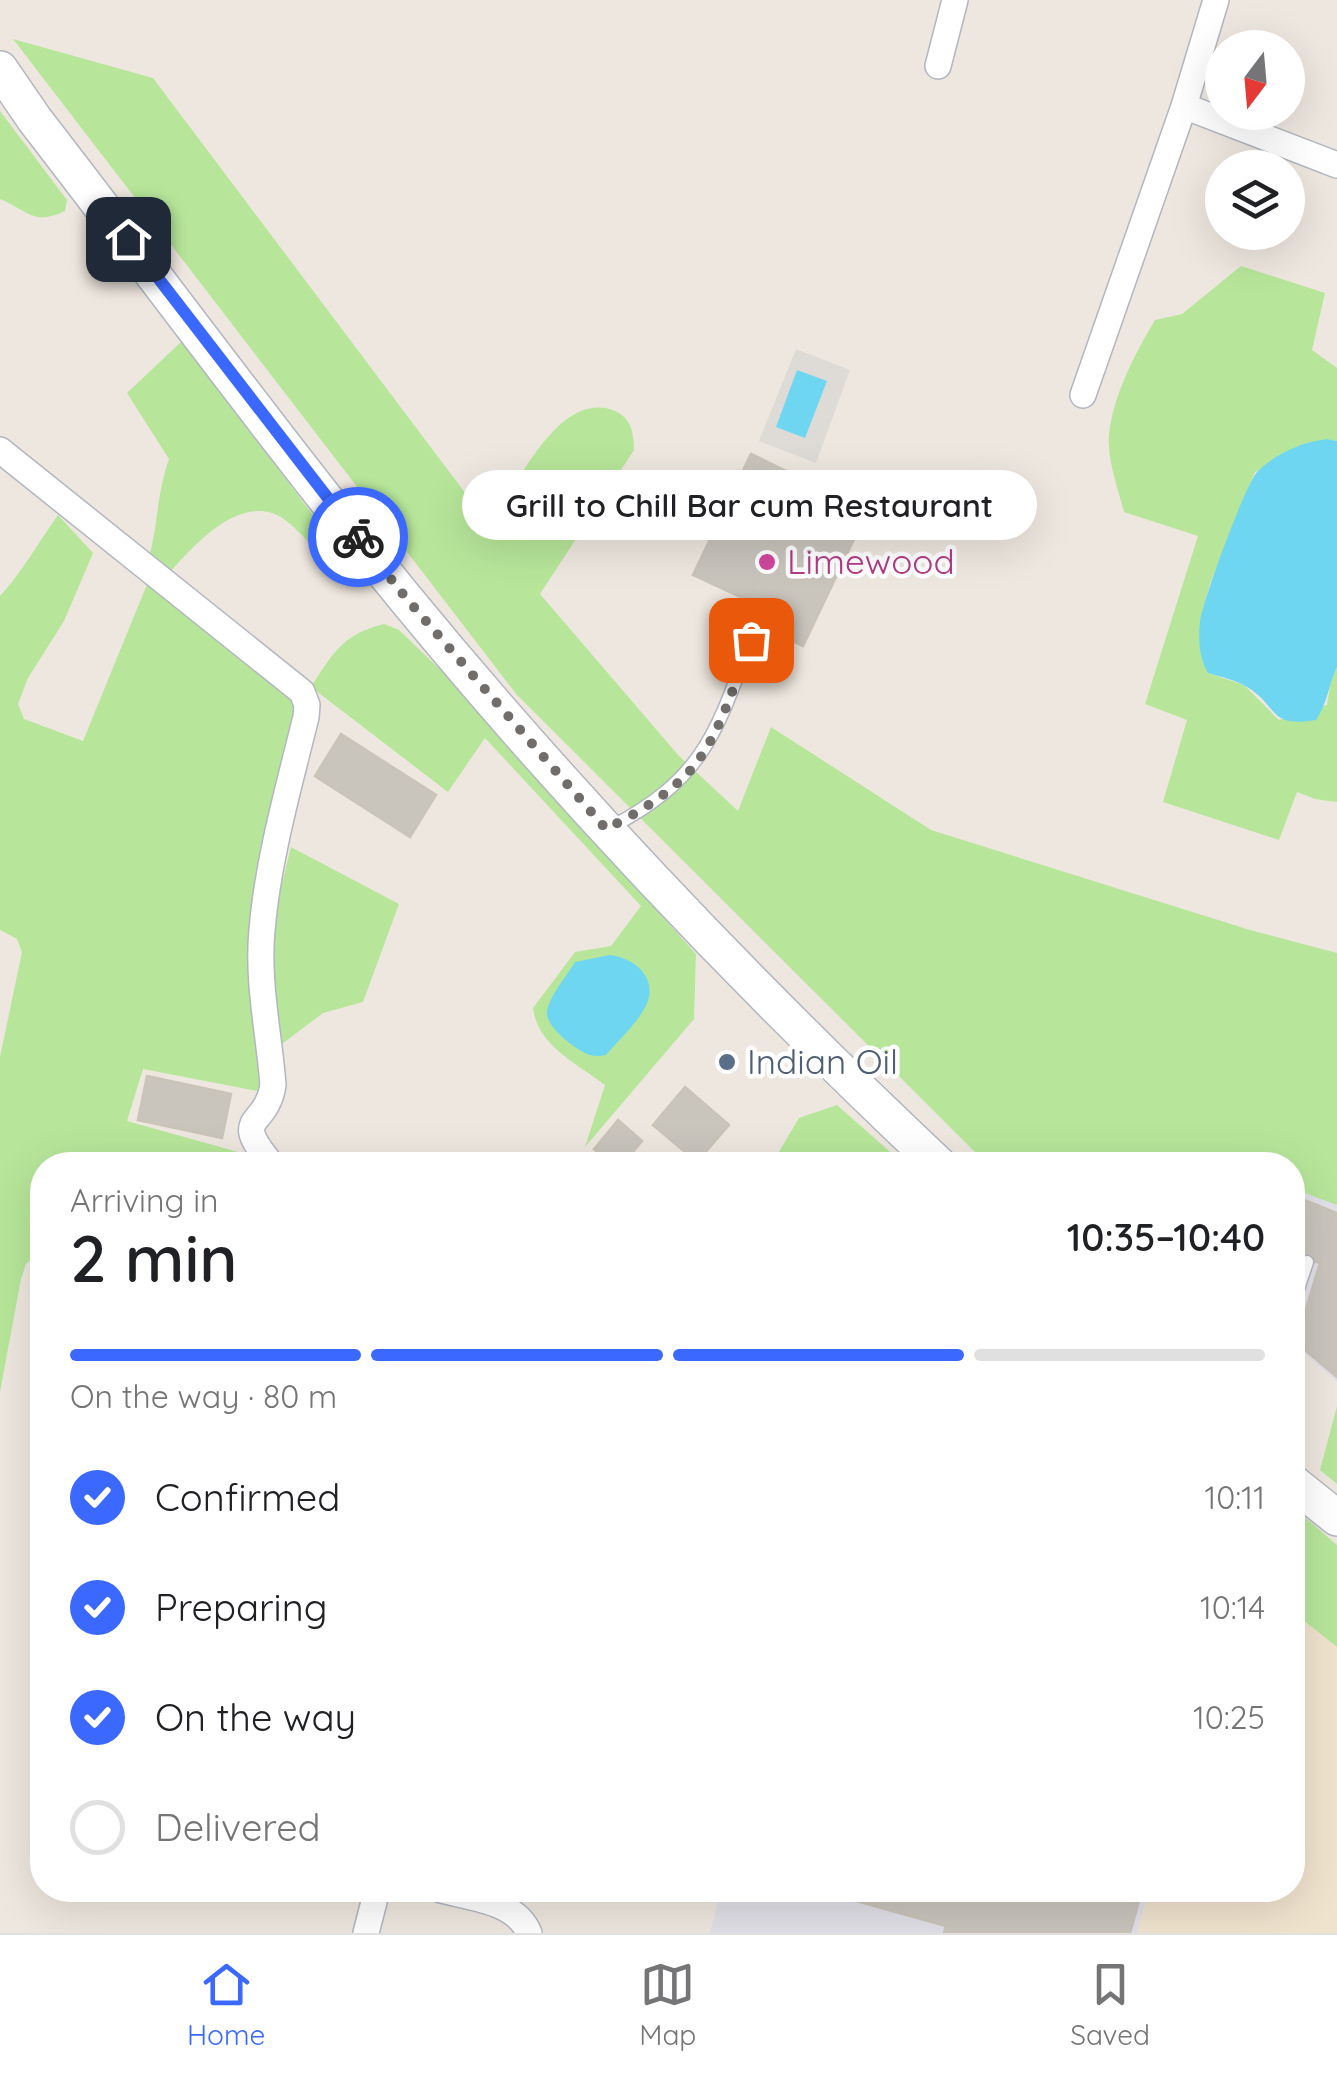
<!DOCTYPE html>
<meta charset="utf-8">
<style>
body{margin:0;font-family:Quicksand,sans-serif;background:#f2f2f2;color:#202124;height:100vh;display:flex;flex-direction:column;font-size:38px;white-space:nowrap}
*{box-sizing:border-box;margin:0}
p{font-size:32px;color:#757577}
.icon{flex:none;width:55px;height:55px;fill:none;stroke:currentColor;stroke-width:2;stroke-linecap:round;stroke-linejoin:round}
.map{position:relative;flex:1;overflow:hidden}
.panel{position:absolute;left:30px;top:1152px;width:1275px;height:750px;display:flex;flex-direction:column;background:#fff;border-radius:40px;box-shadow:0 10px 40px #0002}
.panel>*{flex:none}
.needle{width:65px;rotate:196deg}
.tools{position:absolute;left:1205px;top:30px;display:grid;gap:20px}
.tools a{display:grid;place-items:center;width:100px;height:100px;border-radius:50%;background:#fff;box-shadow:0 10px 40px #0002;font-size:50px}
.pin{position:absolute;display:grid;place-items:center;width:85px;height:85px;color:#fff;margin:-42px;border-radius:20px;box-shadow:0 5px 15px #0006}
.courier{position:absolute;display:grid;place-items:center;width:100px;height:100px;margin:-50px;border:8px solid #3b69ff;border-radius:50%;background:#fff;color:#222;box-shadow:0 2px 12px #0007}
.bubble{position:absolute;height:70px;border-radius:35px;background:#fff;box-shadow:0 10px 40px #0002;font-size:32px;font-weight:600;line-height:70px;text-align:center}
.overview em{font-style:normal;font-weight:600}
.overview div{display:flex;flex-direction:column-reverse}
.overview{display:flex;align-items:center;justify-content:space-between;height:170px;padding:0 40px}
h1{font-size:65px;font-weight:600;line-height:75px}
.bar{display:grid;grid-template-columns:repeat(4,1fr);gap:15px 10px;align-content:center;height:120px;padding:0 40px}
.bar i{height:12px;border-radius:8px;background:#e0e0e0}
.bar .active{background:#3b69ff}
.bar p{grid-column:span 4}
ol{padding:0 40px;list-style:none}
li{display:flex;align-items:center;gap:30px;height:110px}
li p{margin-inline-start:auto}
li .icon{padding:10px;border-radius:50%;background:#3b69ff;color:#fff;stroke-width:4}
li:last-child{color:#757577}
li i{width:55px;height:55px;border:5px solid #e0e0e0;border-radius:50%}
.tab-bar{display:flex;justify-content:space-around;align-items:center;height:140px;border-top:2px solid #e0e0e0;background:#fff;font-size:28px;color:#757577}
.tab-bar a{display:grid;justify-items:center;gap:5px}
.tab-bar .active{color:#3b69ff}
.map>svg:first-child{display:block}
.industrial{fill:#e1dfe7}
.education{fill:#f0e3ce}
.green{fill:#b7e69a}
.plaza{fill:#dedad6}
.water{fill:#6fd6f2}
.building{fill:#c9c5bd;stroke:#cac3b8;stroke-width:2.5}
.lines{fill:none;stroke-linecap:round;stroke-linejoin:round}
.lane-casing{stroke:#b2b6c0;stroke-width:15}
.street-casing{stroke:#b2b6c0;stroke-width:28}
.secondary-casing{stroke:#b2b6c0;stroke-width:38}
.lane{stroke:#fff;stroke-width:12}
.street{stroke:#fff;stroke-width:25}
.secondary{stroke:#fff;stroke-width:35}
.done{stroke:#706d6b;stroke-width:10;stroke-dasharray:0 18}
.route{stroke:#3b69ff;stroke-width:12}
.hotel-dot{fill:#d1479c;stroke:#fff;stroke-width:4}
.service-dot{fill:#5c6f8a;stroke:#fff;stroke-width:4}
.labels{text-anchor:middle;stroke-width:9;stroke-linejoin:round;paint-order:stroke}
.hotel-label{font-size:35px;fill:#b23c85;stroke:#fff;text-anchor:start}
.service-label{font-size:35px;fill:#4e5e75;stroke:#fff;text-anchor:start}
</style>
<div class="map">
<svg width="1337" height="1933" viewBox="0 0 1337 1933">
<rect width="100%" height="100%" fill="#eee7df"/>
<!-- industrial -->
<path class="industrial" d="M 1294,1188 L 1337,1205 L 1337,1382 L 1293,1343 Z
M 721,1890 L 1149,1890 L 1137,1933 L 710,1933 Z"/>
<!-- education -->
<path class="education" d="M 1293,1612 L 1337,1647 L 1337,1933 L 1137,1933 L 1149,1890 L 1292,1890 Z"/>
<!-- green -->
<path class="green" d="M 13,39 L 153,78 L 469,498 L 485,506 L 503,504 C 525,470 564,390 615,411 C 631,418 634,433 634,450 L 540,594 L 679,756 L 738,811 L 771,727 L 931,830 L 1250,930 L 1337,953 L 1337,1205 L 1294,1189 L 1293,1192 L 1292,1165 L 988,1165 L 517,695 Z
M 0,111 L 67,200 L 65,211 C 33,226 29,211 0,199 Z
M 1241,266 L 1325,293 L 1312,350 L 1337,368 L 1337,441 L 1326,439 L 1255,472 L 1210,584 L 1200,621 L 1208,673 L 1244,685 L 1279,720 L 1327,705 L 1331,679 L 1337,667 L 1337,802 L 1315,799 L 1297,792 L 1279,840 L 1163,802 L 1187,720 L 1145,704 L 1198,536 L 1124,512 C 1118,488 1107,460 1109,435 C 1113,395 1135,354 1155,320 L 1182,314 Z
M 182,341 L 327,534 L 323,545 L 315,548 C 304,538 287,517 272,513 C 231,501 192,548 168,574 L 149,558 C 158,525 157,492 169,459 L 127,393 Z
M 58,515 L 93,553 L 64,621 L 28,678 L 18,704 L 24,719 L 83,741 L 148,582 L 298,702 L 265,857 L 263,1092 L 143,1069 L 127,1121 L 263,1159 L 263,1165 L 42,1165 L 42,1249 L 26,1264 L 21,1279 L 0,1392 L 0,1057 L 22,952 L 17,939 L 0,930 L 0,596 C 23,571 38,543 58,515 Z
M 384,624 L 399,630 L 450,679 L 696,954 L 694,1019 L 585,1147 L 605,1085 C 576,1063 538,1046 533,1008 L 575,952 L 611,946 L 641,906 L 485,738 L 448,792 L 311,687 C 333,653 343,634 384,624 Z
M 291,847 L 399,904 L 363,1002 L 323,1013 L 282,1044 L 273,1007 L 273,919 Z
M 837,1105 L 905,1165 L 771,1165 L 799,1118 Z
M 1337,1406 L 1337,1484 L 1320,1470 Z
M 1292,1506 L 1337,1545 L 1337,1647 L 1293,1612 Z"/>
<!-- plaza -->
<path class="plaza" d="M 796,349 L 850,370 L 816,463 L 759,441 Z"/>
<!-- water -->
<path class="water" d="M 797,370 L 827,381 L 805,438 L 776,427 Z
M 1327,439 L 1337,441 L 1337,667 C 1328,685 1328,703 1316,720 C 1267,728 1280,707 1247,687 C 1236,680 1221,677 1208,673 C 1199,658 1198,639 1200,621 C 1203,600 1246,482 1258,471 C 1277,453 1302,442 1327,439 Z
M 610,955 C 637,958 662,982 643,1011 C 633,1027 618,1041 606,1055 C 599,1056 597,1057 590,1055 C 577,1051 544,1026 547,1011 C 550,995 567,976 575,962 Z"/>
<!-- building -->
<path class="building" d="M 751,454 L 805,480 L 747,600 L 693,575 Z
M 792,507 L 855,537 L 803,646 L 776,633 L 778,628 L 759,618 L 762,613 L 745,605 Z
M 341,734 L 436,795 L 410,837 L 315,776 Z
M 147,1076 L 231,1094 L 222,1138 L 138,1120 Z
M 685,1087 L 729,1125 L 697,1162 L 653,1125 Z
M 618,1120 L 642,1141 L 622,1165 L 612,1165 L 594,1149 Z
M 1304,1200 L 1337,1213 L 1337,1377 L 1296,1342 L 1320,1263 L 1292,1255 L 1292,1232 Z
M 817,1890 L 1142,1890 L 1130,1933 L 944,1933 L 946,1926 Z"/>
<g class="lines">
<!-- lane casing -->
<g class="lane-casing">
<path id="lane" d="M 611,827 C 704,779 717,731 751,639
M 1292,1307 L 1307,1262"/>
</g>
<!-- street casing -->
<g class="street-casing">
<path id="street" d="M 938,66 L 955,0
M 1184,106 L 1337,165
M 1083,395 L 1184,106 L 1216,0
M 0,450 L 302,692 L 307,705 L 306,717 C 289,786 268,859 262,930 C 257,982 269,1033 273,1085 C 266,1130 229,1113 272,1165
M 441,1890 C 471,1898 516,1901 529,1933
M 366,1933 L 377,1890"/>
</g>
<!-- secondary casing -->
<g class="secondary-casing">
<path id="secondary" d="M 0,69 L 35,120 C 158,279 278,443 405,598 C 570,799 750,987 939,1165
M 1292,1482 L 1337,1518"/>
</g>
<!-- lane -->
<use href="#lane" class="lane"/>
<!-- street -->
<use href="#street" class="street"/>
<!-- secondary -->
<use href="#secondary" class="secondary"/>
</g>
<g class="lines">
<!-- done -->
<path class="done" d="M 358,537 L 406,598 L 606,829 C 636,814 672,793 694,766 C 722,731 735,681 751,640"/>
<!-- route -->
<path class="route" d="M 128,239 L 358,537"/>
</g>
<!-- markers -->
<circle class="hotel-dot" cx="767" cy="562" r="10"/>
<circle class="service-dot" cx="727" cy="1062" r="10"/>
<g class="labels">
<!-- hotel labels -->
<g class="hotel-label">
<text x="787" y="574">Limewood</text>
</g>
<!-- service labels -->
<g class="service-label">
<text x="747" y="1074">Indian Oil</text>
</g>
</g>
</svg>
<div class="tools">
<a><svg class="needle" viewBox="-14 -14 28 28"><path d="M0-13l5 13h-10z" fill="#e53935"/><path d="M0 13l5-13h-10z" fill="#757577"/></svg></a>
<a><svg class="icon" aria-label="layers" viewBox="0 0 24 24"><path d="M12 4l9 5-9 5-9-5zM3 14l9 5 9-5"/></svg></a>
</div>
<div class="pin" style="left:751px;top:640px;background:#ea580c"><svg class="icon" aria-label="bag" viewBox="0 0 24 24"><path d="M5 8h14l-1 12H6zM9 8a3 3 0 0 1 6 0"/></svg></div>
<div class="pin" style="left:128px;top:239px;background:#1f2937"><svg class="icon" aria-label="home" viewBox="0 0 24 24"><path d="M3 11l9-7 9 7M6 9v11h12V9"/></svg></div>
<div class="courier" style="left:358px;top:537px"><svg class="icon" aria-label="bike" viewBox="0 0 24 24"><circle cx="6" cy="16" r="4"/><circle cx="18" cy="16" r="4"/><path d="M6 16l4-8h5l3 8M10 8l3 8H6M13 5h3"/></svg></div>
<div class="bubble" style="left:462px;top:470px;width:575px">Grill to Chill Bar cum Restaurant</div>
<section class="panel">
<div class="overview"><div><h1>2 min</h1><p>Arriving in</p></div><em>10:35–10:40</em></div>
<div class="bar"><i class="active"></i><i class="active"></i><i class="active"></i><i></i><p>On the way · 80 m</p></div>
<ol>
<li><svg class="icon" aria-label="check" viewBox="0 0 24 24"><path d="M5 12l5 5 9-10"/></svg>Confirmed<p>10:11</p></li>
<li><svg class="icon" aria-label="check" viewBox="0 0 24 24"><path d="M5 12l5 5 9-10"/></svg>Preparing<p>10:14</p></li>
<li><svg class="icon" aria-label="check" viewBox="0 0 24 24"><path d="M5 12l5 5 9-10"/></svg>On the way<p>10:25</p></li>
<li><i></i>Delivered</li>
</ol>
</section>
</div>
<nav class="tab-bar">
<a class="active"><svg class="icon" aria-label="home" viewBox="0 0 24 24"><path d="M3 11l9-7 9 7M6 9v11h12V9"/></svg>Home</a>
<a><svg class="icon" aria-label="map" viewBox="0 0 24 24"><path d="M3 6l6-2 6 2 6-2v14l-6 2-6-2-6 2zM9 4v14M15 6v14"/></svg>Map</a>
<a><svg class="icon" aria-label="saved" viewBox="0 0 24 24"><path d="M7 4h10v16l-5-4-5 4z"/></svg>Saved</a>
</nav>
